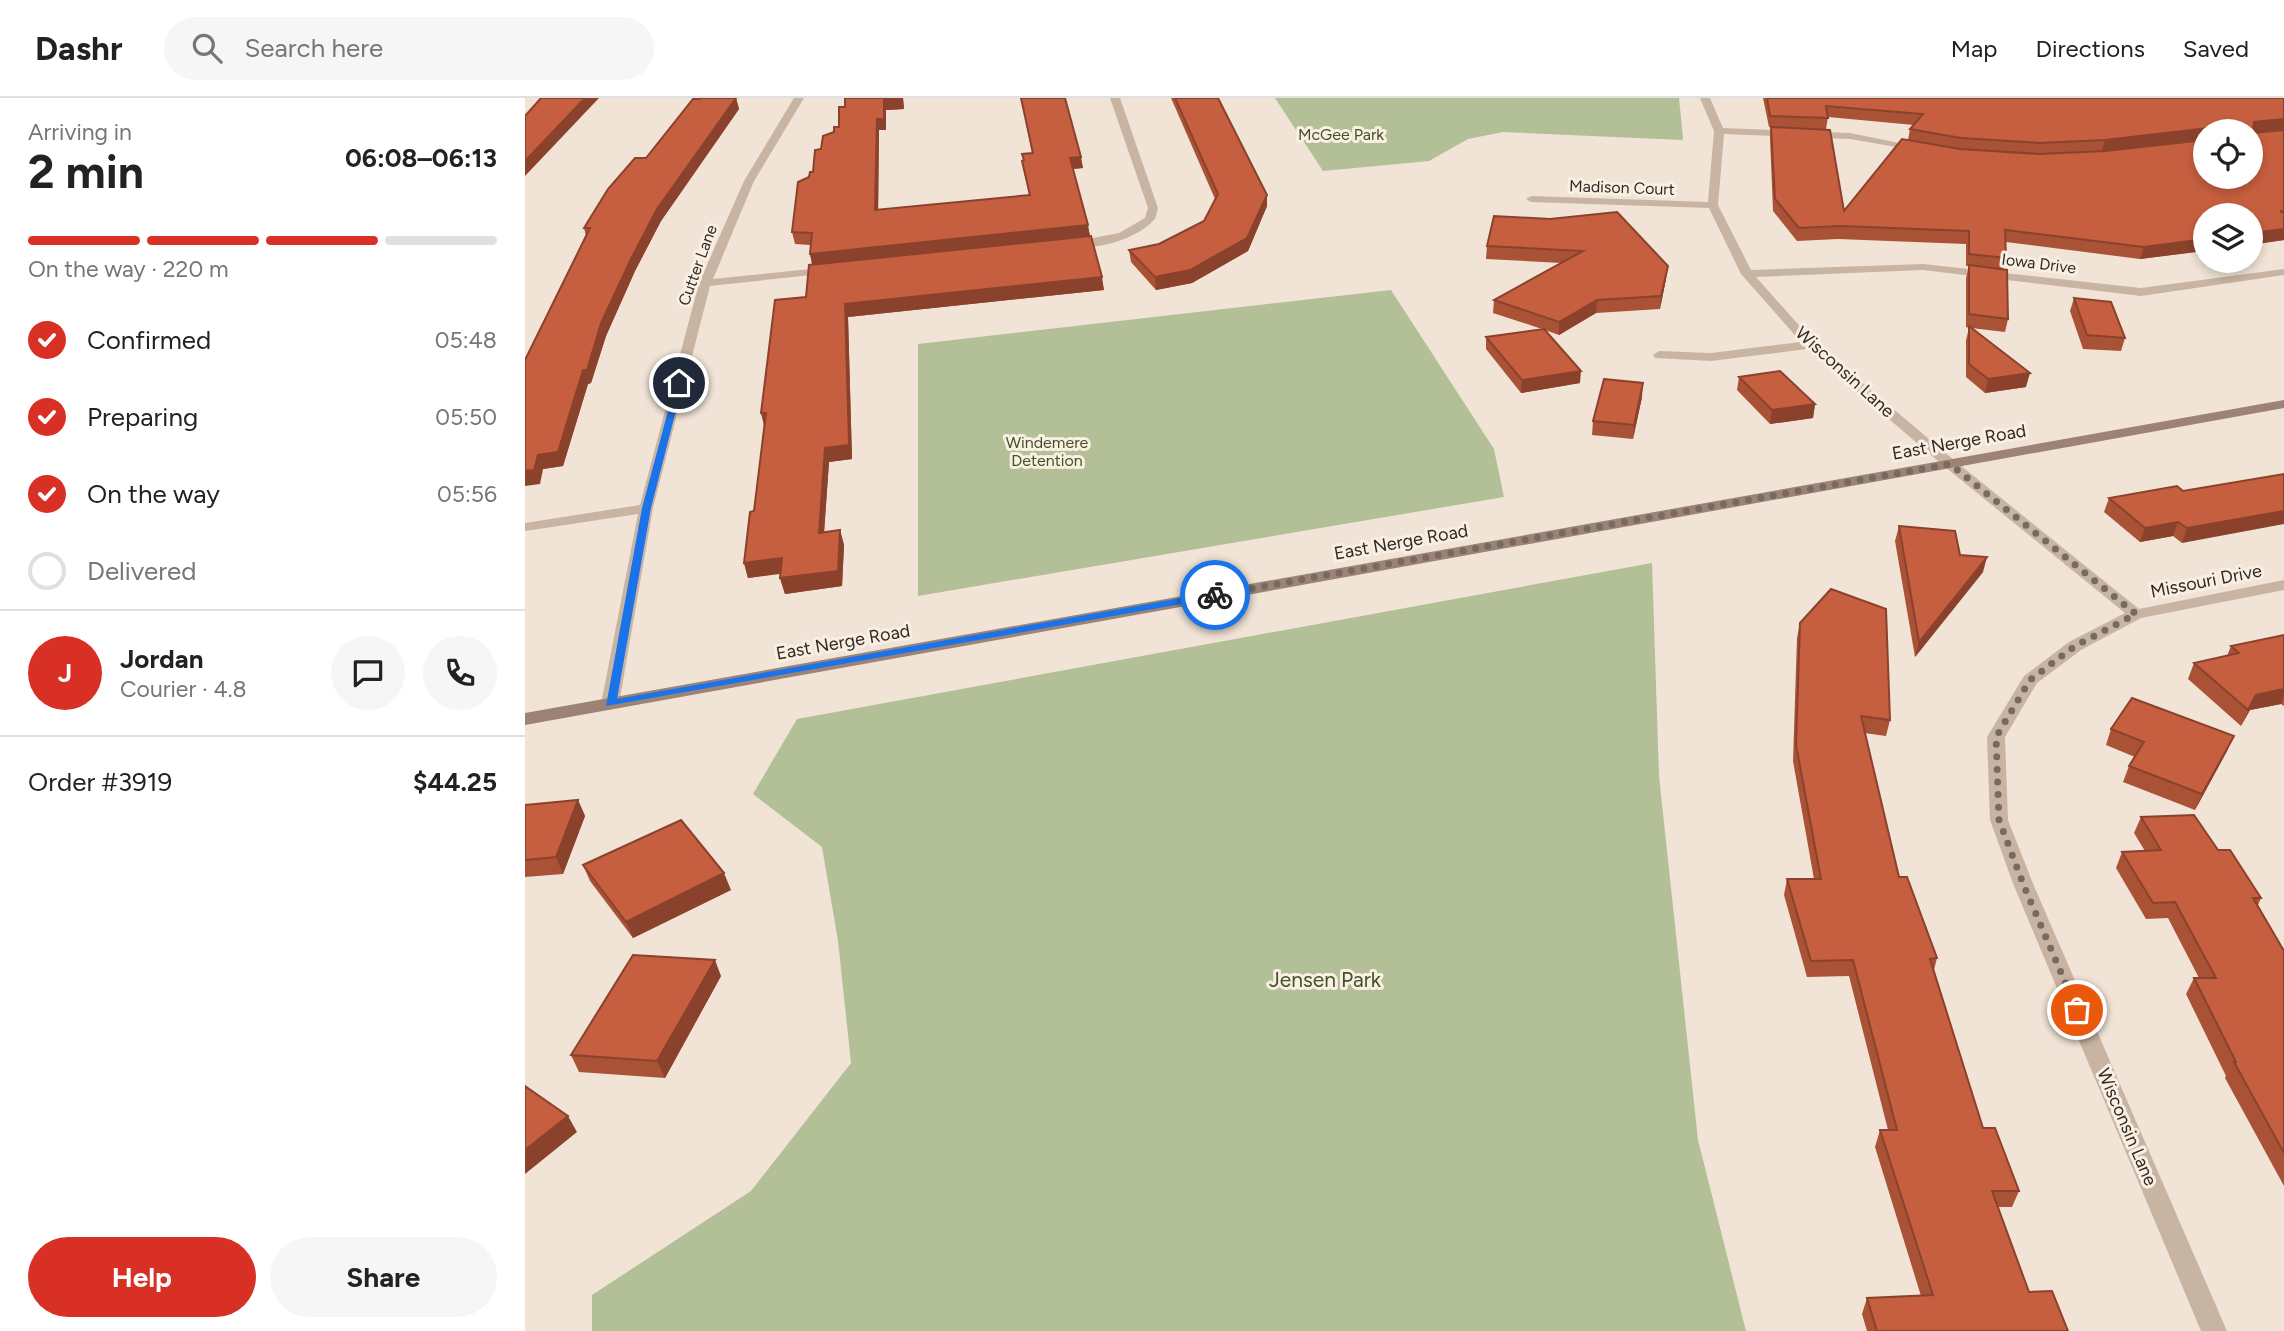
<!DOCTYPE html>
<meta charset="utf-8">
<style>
body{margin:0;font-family:Figtree,sans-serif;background:#f6f6f6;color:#222;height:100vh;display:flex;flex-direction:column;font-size:26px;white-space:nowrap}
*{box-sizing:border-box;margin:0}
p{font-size:23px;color:#767676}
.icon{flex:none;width:38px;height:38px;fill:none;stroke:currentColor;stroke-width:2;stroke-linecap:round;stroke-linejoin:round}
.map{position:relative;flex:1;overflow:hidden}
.panel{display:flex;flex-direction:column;background:#fff;width:525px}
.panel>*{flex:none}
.tools{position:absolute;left:1668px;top:21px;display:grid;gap:14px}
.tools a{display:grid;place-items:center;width:70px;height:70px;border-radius:50%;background:#fff;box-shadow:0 4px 10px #0003;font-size:35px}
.pin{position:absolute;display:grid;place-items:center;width:60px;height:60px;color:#fff;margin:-30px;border:4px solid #fff;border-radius:50%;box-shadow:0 2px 7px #0007}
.courier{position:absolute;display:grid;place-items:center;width:70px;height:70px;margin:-35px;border:5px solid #1a73e8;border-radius:50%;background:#fff;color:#222;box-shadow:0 2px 9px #0007}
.overview em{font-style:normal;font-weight:700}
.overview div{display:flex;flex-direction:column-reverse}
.overview{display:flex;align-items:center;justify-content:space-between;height:119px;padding:0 28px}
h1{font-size:46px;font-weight:700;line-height:52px}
.bar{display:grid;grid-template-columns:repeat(4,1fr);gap:10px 7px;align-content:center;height:84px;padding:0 28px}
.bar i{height:9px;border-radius:5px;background:#e0e0e0}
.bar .current{background:#d93025}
.bar p{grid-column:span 4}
.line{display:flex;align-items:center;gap:18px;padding:0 28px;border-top:2px solid #e0e0e0}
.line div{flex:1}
.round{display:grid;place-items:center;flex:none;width:74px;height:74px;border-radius:37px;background:#f6f6f6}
ol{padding:0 28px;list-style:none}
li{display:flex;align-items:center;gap:21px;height:77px}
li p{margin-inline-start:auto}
li .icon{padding:7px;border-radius:50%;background:#d93025;color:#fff;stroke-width:4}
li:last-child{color:#767676}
li i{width:38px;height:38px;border:4px solid #e0e0e0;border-radius:50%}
.button{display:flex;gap:14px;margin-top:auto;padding:14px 28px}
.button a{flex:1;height:80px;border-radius:42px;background:#d93025;color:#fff;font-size:28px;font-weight:700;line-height:80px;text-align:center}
.button a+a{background:#f6f6f6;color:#222}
header{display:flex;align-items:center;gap:42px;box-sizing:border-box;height:98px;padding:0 35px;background:#fff;border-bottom:2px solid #e0e0e0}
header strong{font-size:33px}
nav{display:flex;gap:38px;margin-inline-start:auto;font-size:24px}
.search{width:490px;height:63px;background:#f6f6f6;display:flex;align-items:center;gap:18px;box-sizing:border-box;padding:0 24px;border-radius:38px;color:#767676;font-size:26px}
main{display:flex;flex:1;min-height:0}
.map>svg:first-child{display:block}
.green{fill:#b2bf97}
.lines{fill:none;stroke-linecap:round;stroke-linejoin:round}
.minor{fill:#c8b4a3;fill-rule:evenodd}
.secondary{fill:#9c8375;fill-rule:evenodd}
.wall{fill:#aa5236;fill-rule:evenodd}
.shaded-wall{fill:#8b422c}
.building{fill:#c65f3f;stroke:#8b422c;stroke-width:2}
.route{fill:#1a73e8}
.done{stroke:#766b63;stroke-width:7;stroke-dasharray:0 12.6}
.labels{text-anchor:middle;stroke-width:6;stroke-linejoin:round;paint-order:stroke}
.far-park-label{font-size:16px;fill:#435129;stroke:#f9efe3}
.far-street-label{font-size:16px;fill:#332a25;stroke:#f9efe3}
.street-label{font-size:18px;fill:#332a25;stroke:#f9efe3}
.near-park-label{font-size:21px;fill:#435129;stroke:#f9efe3}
</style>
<header>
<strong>Dashr</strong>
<div class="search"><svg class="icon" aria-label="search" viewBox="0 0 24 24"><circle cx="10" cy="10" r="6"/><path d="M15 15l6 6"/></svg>Search here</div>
<nav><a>Map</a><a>Directions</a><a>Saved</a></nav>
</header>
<main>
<section class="panel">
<div class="overview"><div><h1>2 min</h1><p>Arriving in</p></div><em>06:08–06:13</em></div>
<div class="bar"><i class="current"></i><i class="current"></i><i class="current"></i><i></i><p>On the way · 220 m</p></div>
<ol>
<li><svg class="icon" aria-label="check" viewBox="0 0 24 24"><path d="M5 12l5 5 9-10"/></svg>Confirmed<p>05:48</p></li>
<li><svg class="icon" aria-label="check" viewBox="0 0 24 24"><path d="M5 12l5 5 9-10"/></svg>Preparing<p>05:50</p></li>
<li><svg class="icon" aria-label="check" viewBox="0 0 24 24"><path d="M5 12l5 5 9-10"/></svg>On the way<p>05:56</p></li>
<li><i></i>Delivered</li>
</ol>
<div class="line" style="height:126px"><b class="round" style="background:#d93025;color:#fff">J</b><div><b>Jordan</b><p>Courier · 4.8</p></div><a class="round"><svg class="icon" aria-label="chat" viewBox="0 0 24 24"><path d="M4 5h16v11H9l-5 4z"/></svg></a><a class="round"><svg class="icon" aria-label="phone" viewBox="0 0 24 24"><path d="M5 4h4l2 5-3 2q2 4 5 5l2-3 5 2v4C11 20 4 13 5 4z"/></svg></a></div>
<div class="line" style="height:91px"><div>Order #3919</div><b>$44.25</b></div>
<div class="button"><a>Help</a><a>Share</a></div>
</section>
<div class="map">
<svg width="1759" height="1233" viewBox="0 0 1759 1233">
<rect width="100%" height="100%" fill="#f1e4d7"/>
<!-- green -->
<path class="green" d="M 750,0 L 1154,0 L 1158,40 L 1157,42 L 978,34 L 943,41 L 904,63 L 798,73 Z
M 866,192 L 969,351 L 979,399 L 393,498 L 393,246 Z
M 1127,465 L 1134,678 L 1173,1042 L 1221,1233 L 67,1233 L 67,1197 L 226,1093 L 326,965 L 313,843 L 297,749 L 228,696 L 272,621 Z"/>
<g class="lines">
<!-- minor -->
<path class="minor" d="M 269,0 L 279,0 L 229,83 L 188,181 L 305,169 L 311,172 L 305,175 L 185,188 L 128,410 L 94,606 L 85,611 L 79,610 L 76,606 L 113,416 L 0,433 L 0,425 L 115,407 L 174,185 L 219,83 Z
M 585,0 L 595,0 L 633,110 L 630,121 C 611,142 570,153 542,149 L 542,145 L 594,135 L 620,120 L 623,110 Z
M 1175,0 L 1185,0 L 1198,30 L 1325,35 L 1399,50 L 1394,53 L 1325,41 L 1199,36 L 1193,107 L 1226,172 L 1398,166 L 1616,190 L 1759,171 L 1759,177 L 1616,198 L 1398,172 L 1231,179 L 1289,244 L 1430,363 L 1614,511 L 1759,482 L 1759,492 L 1616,520 L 1556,552 L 1512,585 L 1480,639 L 1483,722 L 1509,788 L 1702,1233 L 1676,1233 L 1489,788 L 1465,722 L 1462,639 L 1499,578 L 1544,544 L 1600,515 L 1420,369 L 1282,251 L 1186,263 L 1130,260 L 1128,257 L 1134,253 L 1186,255 L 1276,244 L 1216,176 L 1184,110 L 1006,104 L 1001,101 L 1006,98 L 1183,104 L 1189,33 Z"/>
<!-- secondary -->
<path class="secondary" d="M 1759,302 L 1759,310 L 0,627 L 0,615 Z"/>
</g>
<!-- wall -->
<path class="wall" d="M 211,0 L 214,11 L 136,123 L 110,173 L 81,238 L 66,285 L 63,286 L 38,368 L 18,371 L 15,386 L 61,138 L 59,130 L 121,60 Z
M 320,0 L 378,0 L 379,11 L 361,12 L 361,32 L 354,32 L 353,112 L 504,97 L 497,63 L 498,63 L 507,55 L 496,0 L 540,0 L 558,70 L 548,71 L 579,192 L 323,219 L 327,361 L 304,364 L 299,434 L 315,432 L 319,447 L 317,488 L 260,496 L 255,480 L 256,475 L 223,480 L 219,465 L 229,413 L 239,328 L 236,315 L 281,199 L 287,167 L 285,156 L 285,147 L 270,146 L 267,134 L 284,79 L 288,74 L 296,51 L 309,34 L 314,29 L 320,9 Z
M 646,0 L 693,0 L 742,97 L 742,108 L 723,153 L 667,185 L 631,192 L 606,164 L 604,152 L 634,146 L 679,123 L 690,101 Z
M 1238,0 L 1759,0 L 1759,142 L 1615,161 L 1481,144 L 1481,160 L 1478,171 L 1483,221 L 1480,234 L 1446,230 L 1501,289 L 1460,295 L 1441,279 L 1441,242 L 1444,230 L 1441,229 L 1441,180 L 1444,168 L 1441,168 L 1441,146 L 1313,141 L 1272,143 L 1248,113 L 1245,40 L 1246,29 L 1301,31 L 1244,29 ZM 1303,19 L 1389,27 L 1385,31 L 1383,42 L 1319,113 L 1301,31 ZM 1680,33 L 1726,33 L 1680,42 Z
M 969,118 L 1141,181 L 1135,211 L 1071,215 L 1034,237 L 1020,232 L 1055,285 L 996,295 L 961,251 L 961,239 L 1017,231 L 968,215 L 969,202 L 1037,165 L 961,161 L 962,148 Z
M 1549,200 L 1600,240 L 1596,253 L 1558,251 L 1545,213 Z
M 1214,279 L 1290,306 L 1288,320 L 1245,326 L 1212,292 Z
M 1117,299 L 1108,341 L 1067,337 L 1068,323 Z
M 1759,376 L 1657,445 L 1648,438 L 1615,444 L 1579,414 L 1584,400 L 1658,393 Z
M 1374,428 L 1435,457 L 1458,474 L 1390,559 L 1370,443 Z
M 1275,525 L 1365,622 L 1361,638 L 1339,635 L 1374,779 L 1412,860 L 1409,872 L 1458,1030 L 1494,1093 L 1487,1109 L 1473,1109 L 1504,1194 L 1543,1233 L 1342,1233 L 1337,1216 L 1342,1200 L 1396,1198 L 1350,1049 L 1355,1032 L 1363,1032 L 1324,878 L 1282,879 L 1259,797 L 1262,781 L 1289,781 L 1268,663 L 1272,540 Z
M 1759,537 L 1759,608 L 1756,606 L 1725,612 L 1716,628 L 1663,581 L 1669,565 L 1702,558 L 1706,548 Z
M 1586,631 L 1702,653 L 1670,712 L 1598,684 L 1604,668 L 1610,659 L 1581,647 Z
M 53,702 L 60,718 L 38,776 L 0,779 L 0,707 Z
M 1616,719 L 1693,752 L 1736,800 L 1733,807 L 1759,853 L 1759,1088 L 1700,980 L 1701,978 L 1661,896 L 1669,880 L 1674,880 L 1643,820 L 1621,821 L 1591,770 L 1597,754 L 1620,753 L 1609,735 Z
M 58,767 L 206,792 L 108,840 L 65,783 Z
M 196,878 L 140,980 L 54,974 L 46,957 Z"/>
<!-- shaded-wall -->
<path class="shaded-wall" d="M 60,0 L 74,0 L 0,78 L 0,63 Z
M 211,0 L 214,11 L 136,123 L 110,173 L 81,238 L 66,285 L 63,286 L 38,368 L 18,371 L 15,386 L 0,388 L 0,373 L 13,357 L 58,272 L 76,225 L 106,161 L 132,111 Z
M 378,0 L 379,11 L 361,12 L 361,32 L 354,32 L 353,124 L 350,112 L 352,21 L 359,1 Z
M 1759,21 L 1759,31 L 1726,35 L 1729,24 Z
M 1683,30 L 1682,33 L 1680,33 L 1680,41 L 1577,53 L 1580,42 Z
M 556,59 L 558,70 L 547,71 L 545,60 Z
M 742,97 L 742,108 L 723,153 L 667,185 L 631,192 L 630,179 Z
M 563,127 L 565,139 L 288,168 L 285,156 Z
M 1759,131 L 1759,142 L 1726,147 L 1726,135 Z
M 1680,141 L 1680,153 L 1615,161 L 1619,149 Z
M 1143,168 L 1141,181 L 1135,211 L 1136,198 Z
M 577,179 L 579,192 L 323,219 L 327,361 L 304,364 L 298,450 L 294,435 L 300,350 L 320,206 Z
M 1072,202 L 1071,215 L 1034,237 L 1034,224 Z
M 1056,273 L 1055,285 L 996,295 L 997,282 Z
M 1505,275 L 1501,289 L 1460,295 L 1463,281 Z
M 1118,285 L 1117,299 L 1108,341 L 1109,327 Z
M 1290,306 L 1288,320 L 1245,326 L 1247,312 Z
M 236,315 L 241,315 L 240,329 Z
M 1759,413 L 1759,426 L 1657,445 L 1662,430 Z
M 1653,424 L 1648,438 L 1615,444 L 1620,430 Z
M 315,432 L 319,447 L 317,488 L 260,496 L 255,480 Z
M 1462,459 L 1458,474 L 1390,559 L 1394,544 Z
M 257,460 L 262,475 L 223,480 L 219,465 Z
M 1759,591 L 1759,598 L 1756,606 L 1725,612 L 1716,628 L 1731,597 Z
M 1709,638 L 1702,653 L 1670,712 L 1677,696 Z
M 53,702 L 60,718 L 38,776 L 31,759 Z
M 199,775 L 206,792 L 108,840 L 101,824 Z
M 190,862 L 196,878 L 140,980 L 132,963 Z
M 43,1018 L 52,1034 L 0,1076 L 0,1052 Z"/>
<!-- building -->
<path class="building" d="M 16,0 L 60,0 L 0,63 L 0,18 Z
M 176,0 L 211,0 L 132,111 L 106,161 L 76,225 L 62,272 L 58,272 L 33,354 L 13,357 L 9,372 L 0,373 L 0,262 L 65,130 L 59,130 L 83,91 L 110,60 L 121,60 L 168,1 L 175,1 Z
M 320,0 L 373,0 L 359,1 L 359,21 L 352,21 L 350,112 L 505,97 L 497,63 L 499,62 L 497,56 L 508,55 L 496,0 L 540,0 L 556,59 L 545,60 L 563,127 L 285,156 L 287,135 L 267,134 L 273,84 L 284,79 L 285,74 L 288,74 L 290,52 L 296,51 L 298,38 L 309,34 L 309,29 L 314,29 L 314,9 L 320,9 Z
M 650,0 L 693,0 L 742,97 L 722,140 L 665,172 L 630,179 L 604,152 L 634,146 L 679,123 L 693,96 Z
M 1242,0 L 1759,0 L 1759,21 L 1729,24 L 1728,35 L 1759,32 L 1759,113 L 1755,113 L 1759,115 L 1759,131 L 1726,135 L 1726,117 L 1680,117 L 1680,141 L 1619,149 L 1480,132 L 1481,160 L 1444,156 L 1444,133 L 1315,128 L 1274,130 L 1250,101 L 1246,29 L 1305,32 L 1319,113 L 1377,41 L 1435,51 L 1515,56 L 1580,53 L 1680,42 L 1680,79 L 1726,79 L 1726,33 L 1686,33 L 1683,30 L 1580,42 L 1515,45 L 1436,40 L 1385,31 L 1398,16 L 1301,8 L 1303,20 L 1245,18 Z
M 1092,114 L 1143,168 L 1136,198 L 1072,202 L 1034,224 L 969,202 L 1058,153 L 962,148 L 969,118 L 1025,121 Z
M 566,138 L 577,179 L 320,206 L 324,347 L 300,350 L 294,435 L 315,432 L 313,473 L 255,480 L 257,460 L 219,465 L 225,414 L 229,413 L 241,315 L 236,315 L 250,202 L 281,199 L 284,167 Z
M 1444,167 L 1482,172 L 1483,221 L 1444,216 Z
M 1549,200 L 1586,204 L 1600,240 L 1562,237 Z
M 1444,228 L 1505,275 L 1463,281 L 1444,266 Z
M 1019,231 L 1056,273 L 997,282 L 961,239 Z
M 1255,273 L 1290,306 L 1247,312 L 1214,279 Z
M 1079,281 L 1118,285 L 1109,327 L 1068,323 Z
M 1759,376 L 1759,413 L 1662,430 L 1653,424 L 1620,430 L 1584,400 L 1652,388 L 1658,393 Z
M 1374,428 L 1430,433 L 1435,457 L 1462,459 L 1394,544 Z
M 1306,491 L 1361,511 L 1365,622 L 1336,618 L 1374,779 L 1382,779 L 1412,860 L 1405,861 L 1458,1030 L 1470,1030 L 1494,1093 L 1467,1093 L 1504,1194 L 1527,1193 L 1543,1233 L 1352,1233 L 1342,1200 L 1408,1197 L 1355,1032 L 1372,1032 L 1328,862 L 1286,863 L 1262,781 L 1296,781 L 1271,647 L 1275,525 Z
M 1759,537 L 1759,591 L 1731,597 L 1723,612 L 1669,565 L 1714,555 L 1706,548 Z
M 1607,600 L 1709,638 L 1677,696 L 1604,668 L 1619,644 L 1586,631 Z
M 53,702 L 31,759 L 0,762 L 0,707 Z
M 1669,717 L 1693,752 L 1705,752 L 1736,800 L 1728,800 L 1759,853 L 1759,1055 L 1709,964 L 1711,964 L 1669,880 L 1691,880 L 1650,804 L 1628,805 L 1597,754 L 1636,752 L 1616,719 Z
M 156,722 L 199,775 L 101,824 L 58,767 Z
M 108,857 L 190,862 L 132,963 L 46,957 Z
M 0,988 L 43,1018 L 0,1052 Z"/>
<!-- route -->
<path class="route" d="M 151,283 L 158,285 L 126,410 L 92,601 L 690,494 L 695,497 L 690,500 L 81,608 L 117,410 Z"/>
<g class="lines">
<!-- done -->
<path class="done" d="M 690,497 L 1425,366 L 1611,516 L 1550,548 L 1505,582 L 1471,639 L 1474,722 L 1499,788 L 1552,912"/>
</g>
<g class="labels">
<!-- far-park labels -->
<g class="far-park-label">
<text x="816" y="42">McGee Park</text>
<text x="522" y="350">Windemere<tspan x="522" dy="18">Detention</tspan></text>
</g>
<!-- far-street labels -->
<g class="far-street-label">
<text transform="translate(1097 89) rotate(2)" y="6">Madison Court</text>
<text transform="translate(1514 165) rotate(7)" y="6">Iowa Drive</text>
<text transform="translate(172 167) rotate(-70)" y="6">Cutter Lane</text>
</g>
<!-- street labels -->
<g class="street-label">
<text transform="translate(1320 274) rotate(42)" y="6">Wisconsin Lane</text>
<text transform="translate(1434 344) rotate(-10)" y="6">East Nerge Road</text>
<text transform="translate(876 444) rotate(-10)" y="6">East Nerge Road</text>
<text transform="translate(1681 483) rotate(-11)" y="6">Missouri Drive</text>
<text transform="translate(318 544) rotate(-10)" y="6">East Nerge Road</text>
<text transform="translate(1602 1029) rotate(67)" y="6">Wisconsin Lane</text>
</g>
<!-- near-park labels -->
<g class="near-park-label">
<text x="800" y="889">Jensen Park</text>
</g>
</g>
</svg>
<div class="tools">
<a><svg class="icon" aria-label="locate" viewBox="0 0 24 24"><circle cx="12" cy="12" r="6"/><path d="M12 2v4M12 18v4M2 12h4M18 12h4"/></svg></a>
<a><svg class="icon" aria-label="layers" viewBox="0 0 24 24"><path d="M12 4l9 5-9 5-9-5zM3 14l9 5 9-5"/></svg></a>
</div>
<div class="pin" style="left:1552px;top:912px;background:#ea580c"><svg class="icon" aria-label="bag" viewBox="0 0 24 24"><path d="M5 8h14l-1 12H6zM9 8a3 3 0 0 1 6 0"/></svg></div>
<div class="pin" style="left:154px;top:285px;background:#1f2937"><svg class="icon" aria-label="home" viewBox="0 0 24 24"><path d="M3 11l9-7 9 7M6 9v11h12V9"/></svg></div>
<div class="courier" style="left:690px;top:497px"><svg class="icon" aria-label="bike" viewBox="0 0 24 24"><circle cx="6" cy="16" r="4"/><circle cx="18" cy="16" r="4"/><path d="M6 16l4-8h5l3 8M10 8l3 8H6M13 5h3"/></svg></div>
</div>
</main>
